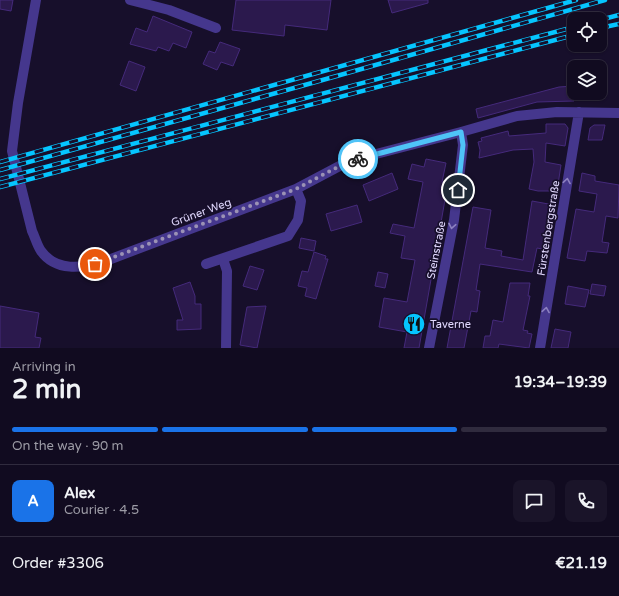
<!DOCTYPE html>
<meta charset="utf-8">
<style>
body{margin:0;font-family:"Varela Round",sans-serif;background:#1a1429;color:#f1f3f6;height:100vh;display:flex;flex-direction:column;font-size:15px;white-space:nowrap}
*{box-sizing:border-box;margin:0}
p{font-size:13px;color:#9c9ba5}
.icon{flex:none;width:22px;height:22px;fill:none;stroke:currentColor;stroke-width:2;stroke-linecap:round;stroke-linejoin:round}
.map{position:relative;height:348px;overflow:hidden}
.sheet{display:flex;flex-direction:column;background:#110b20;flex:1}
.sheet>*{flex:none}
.fabs{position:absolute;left:567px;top:12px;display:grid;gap:8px}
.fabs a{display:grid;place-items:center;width:40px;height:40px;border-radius:8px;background:#110b20;box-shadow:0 1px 3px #0004,0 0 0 1px #302b3e;font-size:20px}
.pin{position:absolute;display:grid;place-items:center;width:34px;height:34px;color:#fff;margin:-17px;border:2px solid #fff;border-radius:50%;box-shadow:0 1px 4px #0007}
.courier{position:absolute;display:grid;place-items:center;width:40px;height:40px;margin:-20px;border:3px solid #4fc3f7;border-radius:50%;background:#fff;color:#222;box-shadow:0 1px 5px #0007}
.overview em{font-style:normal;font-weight:700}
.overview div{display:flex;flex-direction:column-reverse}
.overview{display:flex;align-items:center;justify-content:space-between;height:68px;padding:0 12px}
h1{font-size:26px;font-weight:700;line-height:30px}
.bar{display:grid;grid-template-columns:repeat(4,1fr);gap:6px 4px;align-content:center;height:48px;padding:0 12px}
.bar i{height:5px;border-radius:3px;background:#302b3e}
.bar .selected{background:#1a73e8}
.bar p{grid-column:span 4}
.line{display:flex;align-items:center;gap:10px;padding:0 12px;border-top:1px solid #302b3e}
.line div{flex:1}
.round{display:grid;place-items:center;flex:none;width:42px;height:42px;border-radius:8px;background:#1a1429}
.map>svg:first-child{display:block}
.building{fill:#2b194d;stroke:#452a7b}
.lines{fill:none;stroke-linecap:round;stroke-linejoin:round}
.minor{stroke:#45378d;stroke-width:10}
.rail-casing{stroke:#05c5ff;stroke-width:4.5}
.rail{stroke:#170f2b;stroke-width:3;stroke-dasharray:9;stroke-linecap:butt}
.oneway{stroke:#8c80c0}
.done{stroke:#9b92b5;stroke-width:4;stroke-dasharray:0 7.2}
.route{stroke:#4fc3f7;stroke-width:5}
.labels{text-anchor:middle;stroke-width:3.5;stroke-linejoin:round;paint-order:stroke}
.street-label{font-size:11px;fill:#e2d9ff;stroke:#170f2b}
.poi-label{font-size:11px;fill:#e2d9ff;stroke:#170f2b;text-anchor:start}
</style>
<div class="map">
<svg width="619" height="348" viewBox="0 0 619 348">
<rect width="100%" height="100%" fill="#170f2b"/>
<!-- building -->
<path class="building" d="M 0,0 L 13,0 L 11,11 L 0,9 Z
M 236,0 L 331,0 L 327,30 L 285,25 L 284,36 L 232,30 Z
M 388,0 L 428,0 L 428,3 L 392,13 Z
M 153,16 L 192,32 L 186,48 L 173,43 L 169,51 L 158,47 L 156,51 L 130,44 L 136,28 L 147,32 Z
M 220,42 L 240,49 L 233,66 L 221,62 L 217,70 L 203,64 L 209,51 L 215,53 Z
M 129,61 L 145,67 L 136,91 L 120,85 Z
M 574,86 L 574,101 L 537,102 L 478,118 L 476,109 L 559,87 Z
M 546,124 L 565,124 L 568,128 L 565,146 L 546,143 L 545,162 L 561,165 L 557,191 L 538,191 L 529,189 L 534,162 L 533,149 L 513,150 L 479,158 L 480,150 L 478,142 L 482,141 L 481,138 L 508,131 L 509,136 L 546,133 Z
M 594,125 L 605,125 L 602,140 L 588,140 L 590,128 Z
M 426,159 L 446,163 L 442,182 L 444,183 L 443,188 L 445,188 L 444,194 L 446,194 L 419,348 L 404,348 L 407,332 L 379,327 L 384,298 L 407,302 L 415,260 L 401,258 L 405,236 L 390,233 L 393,224 L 414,228 L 423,182 L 408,179 L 412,164 L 424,167 Z
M 392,173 L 398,189 L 369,201 L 363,185 Z
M 582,173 L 595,176 L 595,181 L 619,185 L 618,218 L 606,216 L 602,242 L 609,243 L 607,253 L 587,251 L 585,261 L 567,258 L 576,209 L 594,212 L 597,194 L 579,191 Z
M 532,201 L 554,205 L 547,250 L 537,248 L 532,272 L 480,264 L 476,290 L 480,291 L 477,312 L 471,311 L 464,348 L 447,348 L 473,207 L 491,210 L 485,248 L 502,251 L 501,256 L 523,260 Z
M 357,205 L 362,222 L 331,231 L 326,214 Z
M 301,238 L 316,241 L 314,251 L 299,248 Z
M 314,252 L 326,256 L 325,259 L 328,259 L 316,299 L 305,296 L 307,288 L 298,286 L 302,271 L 308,272 Z
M 250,266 L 264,270 L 257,290 L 243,286 Z
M 378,272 L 388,274 L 385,288 L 375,286 Z
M 190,282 L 195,296 L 195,304 L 201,304 L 201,329 L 177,330 L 177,320 L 183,320 L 173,288 Z
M 510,283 L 530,283 L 528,296 L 530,296 L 523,330 L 528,331 L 527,333 L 532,334 L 529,348 L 499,344 L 498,348 L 483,348 L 485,336 L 490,336 L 493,320 L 503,322 Z
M 592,284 L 606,286 L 604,296 L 590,294 Z
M 568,286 L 589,290 L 585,307 L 565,304 Z
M 0,306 L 39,313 L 35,337 L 41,338 L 39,348 L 0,348 Z
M 266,306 L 257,348 L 240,345 L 247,307 Z
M 555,329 L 571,332 L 568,348 L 551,348 Z"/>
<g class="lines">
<!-- minor -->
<path class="minor" d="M 36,0 L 18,103 L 12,151 L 32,231 C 35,237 37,245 41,251 C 56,272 82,268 103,262 L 296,189 L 349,161 L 461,132 L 517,116 L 557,112 L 619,113
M 130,0 L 169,10 L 216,28
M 223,259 L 227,271 L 226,348
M 206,264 L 288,236 L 298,220 L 301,201 L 296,189
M 429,348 L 454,220 L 463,145 L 461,132
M 540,348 L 579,112"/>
<!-- rail casing -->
<g class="rail-casing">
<path id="rail" d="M 600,20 L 619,15
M 600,28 L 619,24
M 0,162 L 576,0
M 0,170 L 312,83 L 605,0
M 0,179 L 574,27
M 0,187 L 574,35"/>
</g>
<!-- rail -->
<use href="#rail" class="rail"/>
</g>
<!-- one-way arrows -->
<defs><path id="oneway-chevron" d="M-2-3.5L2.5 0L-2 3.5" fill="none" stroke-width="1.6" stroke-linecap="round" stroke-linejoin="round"/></defs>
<g class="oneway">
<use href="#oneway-chevron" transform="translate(567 181) rotate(-81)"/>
<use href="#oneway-chevron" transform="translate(452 226) rotate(101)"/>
<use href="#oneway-chevron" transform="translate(546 310) rotate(-81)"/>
</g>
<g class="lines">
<!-- done -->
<path class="done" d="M 95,264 L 296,189 L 349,161 L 358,159"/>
<!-- route -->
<path class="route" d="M 358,159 L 461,132 L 463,145 L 458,190"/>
</g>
<!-- icons -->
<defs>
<g id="restaurant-disc" transform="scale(1.15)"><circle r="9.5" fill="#05c5ff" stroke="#170f2b"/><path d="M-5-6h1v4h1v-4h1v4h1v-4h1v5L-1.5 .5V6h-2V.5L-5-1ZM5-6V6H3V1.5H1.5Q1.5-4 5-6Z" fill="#111"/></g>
</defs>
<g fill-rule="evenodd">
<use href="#restaurant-disc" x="414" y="324"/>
</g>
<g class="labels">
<!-- street labels -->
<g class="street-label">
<text transform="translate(201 212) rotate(-20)" y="4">Grüner Weg</text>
<text transform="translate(548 228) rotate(-81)" y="4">Fürstenbergstraße</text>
<text transform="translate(436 250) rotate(-79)" y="4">Steinstraße</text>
</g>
<!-- poi labels -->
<g class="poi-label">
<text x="430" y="328">Taverne</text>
</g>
</g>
</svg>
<div class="fabs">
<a><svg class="icon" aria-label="locate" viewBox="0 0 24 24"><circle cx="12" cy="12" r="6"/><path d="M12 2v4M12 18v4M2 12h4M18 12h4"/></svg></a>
<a><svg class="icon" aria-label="layers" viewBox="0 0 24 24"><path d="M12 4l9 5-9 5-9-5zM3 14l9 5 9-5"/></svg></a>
</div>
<div class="pin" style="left:95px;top:264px;background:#ea580c"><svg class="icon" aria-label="bag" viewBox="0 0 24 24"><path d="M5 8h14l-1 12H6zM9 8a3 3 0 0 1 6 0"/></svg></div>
<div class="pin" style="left:458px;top:190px;background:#1f2937"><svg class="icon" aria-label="home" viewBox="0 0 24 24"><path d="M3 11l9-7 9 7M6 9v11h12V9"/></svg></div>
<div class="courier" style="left:358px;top:159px"><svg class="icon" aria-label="bike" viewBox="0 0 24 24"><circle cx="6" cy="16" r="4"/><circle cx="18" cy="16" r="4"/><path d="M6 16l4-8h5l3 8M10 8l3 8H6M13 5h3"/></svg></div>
</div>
<section class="sheet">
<div class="overview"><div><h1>2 min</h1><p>Arriving in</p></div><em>19:34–19:39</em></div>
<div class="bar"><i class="selected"></i><i class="selected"></i><i class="selected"></i><i></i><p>On the way · 90 m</p></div>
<div class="line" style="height:72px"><b class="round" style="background:#1a73e8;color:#fff">A</b><div><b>Alex</b><p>Courier · 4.5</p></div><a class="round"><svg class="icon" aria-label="chat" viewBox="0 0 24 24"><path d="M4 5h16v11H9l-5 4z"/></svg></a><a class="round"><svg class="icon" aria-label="phone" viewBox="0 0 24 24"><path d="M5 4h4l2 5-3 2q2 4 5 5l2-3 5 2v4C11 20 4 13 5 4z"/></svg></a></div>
<div class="line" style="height:52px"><div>Order #3306</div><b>€21.19</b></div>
</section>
